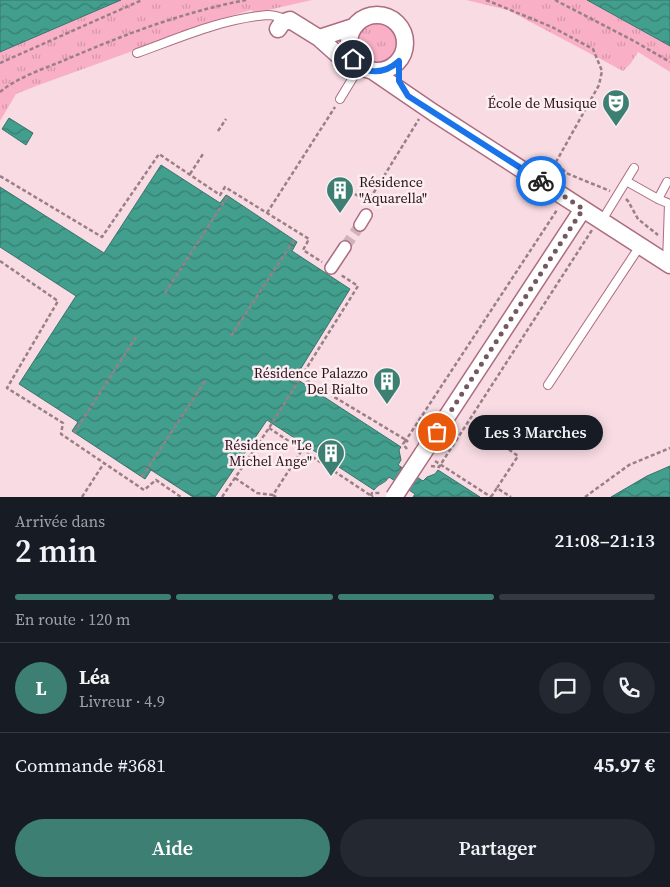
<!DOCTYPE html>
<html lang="fr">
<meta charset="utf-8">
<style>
body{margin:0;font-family:"Source Serif 4",serif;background:#242831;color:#f1f3f6;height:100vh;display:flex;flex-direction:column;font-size:19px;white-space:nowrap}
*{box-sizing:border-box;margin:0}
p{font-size:16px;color:#9ea1a6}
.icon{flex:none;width:28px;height:28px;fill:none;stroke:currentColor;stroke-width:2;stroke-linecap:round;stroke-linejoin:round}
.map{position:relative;height:497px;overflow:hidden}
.side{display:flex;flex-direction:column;background:#171b24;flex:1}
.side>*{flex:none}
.pin{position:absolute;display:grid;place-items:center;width:42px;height:42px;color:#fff;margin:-21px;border:2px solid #fff;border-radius:50%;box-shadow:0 1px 5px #0007}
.courier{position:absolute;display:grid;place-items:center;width:50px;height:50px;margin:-25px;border:4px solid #1a73e8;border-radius:50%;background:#fff;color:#222;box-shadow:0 1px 6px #0007}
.bubble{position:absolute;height:35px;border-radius:18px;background:#171b24;box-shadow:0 2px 12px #0003;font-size:16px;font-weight:600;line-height:35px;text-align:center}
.headline em{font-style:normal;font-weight:600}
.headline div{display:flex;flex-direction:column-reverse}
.headline{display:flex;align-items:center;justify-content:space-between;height:85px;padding:0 15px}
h1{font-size:32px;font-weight:600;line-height:38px}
.bar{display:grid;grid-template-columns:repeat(4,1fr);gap:8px 5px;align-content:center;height:60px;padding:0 15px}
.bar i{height:6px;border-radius:4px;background:#363941}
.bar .selected{background:#3d8073}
.bar p{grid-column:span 4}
.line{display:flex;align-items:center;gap:12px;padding:0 15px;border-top:1px solid #363941}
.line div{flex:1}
.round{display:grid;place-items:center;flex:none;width:52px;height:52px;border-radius:26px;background:#242831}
.primary-button{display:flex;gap:10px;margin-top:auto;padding:10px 15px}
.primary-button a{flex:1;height:58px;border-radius:30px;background:#3d8073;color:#fff;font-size:20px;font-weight:600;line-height:58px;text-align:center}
.primary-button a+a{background:#242831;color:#f1f3f6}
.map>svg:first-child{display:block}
.grass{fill:url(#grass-tufts)}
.water{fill:url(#water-waves);stroke:#3b746b}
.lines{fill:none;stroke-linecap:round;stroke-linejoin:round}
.pedestrian-tunnel{stroke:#cfb3bb;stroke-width:11;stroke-dasharray:11 5.5;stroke-linecap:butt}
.service-casing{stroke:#ac6c81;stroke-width:10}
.pedestrian-casing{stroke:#ac6c81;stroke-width:14}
.minor-casing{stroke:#ac6c81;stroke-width:19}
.path{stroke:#9a7f87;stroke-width:2.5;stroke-dasharray:4 2.5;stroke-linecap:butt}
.service{stroke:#fff;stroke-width:8}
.pedestrian{stroke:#fff;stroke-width:11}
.minor{stroke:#fff;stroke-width:16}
.minor-bridge-casing{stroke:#ac6c81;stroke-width:19;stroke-linecap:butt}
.minor-bridge{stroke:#fff;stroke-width:16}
.done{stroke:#735861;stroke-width:5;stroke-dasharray:0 9}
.route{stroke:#1a73e8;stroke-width:6}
.labels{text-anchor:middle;stroke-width:5;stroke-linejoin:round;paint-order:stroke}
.poi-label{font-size:14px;fill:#2b121b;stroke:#fcedf1;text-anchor:end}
</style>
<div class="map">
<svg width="670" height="497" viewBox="0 0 670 497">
<defs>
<pattern id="grass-tufts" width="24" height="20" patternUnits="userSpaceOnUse" patternTransform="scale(1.25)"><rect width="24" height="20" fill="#f9b0c6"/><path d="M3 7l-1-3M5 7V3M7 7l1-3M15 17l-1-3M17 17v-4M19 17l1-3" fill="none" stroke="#d696aa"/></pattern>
<pattern id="water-waves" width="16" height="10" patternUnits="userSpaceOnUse" patternTransform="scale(1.25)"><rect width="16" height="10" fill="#429e8d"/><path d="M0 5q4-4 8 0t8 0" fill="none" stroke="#377f72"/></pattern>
</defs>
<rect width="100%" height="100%" fill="#f8dbe3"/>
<!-- grass -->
<path class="grass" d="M 121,0 L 312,0 L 255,13 L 251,10 L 221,19 L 36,86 L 16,94 L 0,121 L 0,52 Z
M 466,0 L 587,0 L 670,46 L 670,72 L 638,52 L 631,63 L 623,71 L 508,10 Z
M357 42a20 20 0 1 1 40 0a20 20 0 1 1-40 0Z"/>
<!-- water -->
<path class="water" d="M 0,0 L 121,0 L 0,52 Z
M 587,0 L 670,0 L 670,46 Z
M 9,118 L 33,133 L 26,145 L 2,129 Z
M 161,165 L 220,203 L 226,195 L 228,196 L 297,242 L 292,251 L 350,289 L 295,378 L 401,447 L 399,450 L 401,460 L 398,465 L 423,481 L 427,477 L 435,474 L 438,470 L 480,497 L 413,497 L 415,494 L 389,477 C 385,484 379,483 374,490 L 267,420 L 215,497 L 193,497 L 151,470 L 145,479 L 72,431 L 78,422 L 19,384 L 76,296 L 0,247 L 0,187 L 104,253 Z
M 670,466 L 670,497 L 611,497 L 647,476 Z"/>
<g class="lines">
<!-- pedestrian-tunnel -->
<path class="pedestrian-tunnel" d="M 345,247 L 360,225"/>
<!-- service casing -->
<g class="service-casing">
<path id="service" d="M 137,53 C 179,38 221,19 267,15 C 273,15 280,17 285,19
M 340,99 L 360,66
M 626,181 L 658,199 L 670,204
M 658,199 L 667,182
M 601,222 L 634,168
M 667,263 L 669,204
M 548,385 L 640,246"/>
</g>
<!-- pedestrian casing -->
<g class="pedestrian-casing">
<path id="pedestrian" d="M 360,225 L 366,215
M 331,268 L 345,247"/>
</g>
<!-- minor casing -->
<g class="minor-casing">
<path id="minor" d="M349 43a28 28 0 1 1 56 0a28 28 0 1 1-56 0Z
M 278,29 L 282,23 L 290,20 L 319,38 L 337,54 L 353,59
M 319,38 L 353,27
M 374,72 L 434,113 L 670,265
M 423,453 L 583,209"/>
</g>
<!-- path -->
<path class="path" d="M 486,0 L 552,27 L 593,49 L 602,71 L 599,85 L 556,162 L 566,173 L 610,191
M 555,0 L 634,41 L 670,62
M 0,63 L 142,0
M 0,92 C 18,77 43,69 65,60 C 123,35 183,12 246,0
M 218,131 L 226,119
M 190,174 L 203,154
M 0,176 L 102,237 L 159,154 L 220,195 L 225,187 L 309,239 L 303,250 L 322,262
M 355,194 L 368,202 L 419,119
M 626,199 L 628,201 L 638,219 L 658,235
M 267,213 L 335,107
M 0,261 L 58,301 L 7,388 L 63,423 L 61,434 L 144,490 L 156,480 L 181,497
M 165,293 L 228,196
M 231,336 L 294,240
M 301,377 L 406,440 L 403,444 L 407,449
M 269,428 L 373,497
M 74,433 L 136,337
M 493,438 L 518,456 L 497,488
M 408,442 L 406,440 L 557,210
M 435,461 L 491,497
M 431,466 L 439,467 L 592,230
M 142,477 L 205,381
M 235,478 L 257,493 L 273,495
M 371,496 L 372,493 L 381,493
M 82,497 L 104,463
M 222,497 L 269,428 L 358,286 L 341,275
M 276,497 L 273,495 L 302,450
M 491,497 L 497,488 L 511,497
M 585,497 L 629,465 L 670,448"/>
<!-- service -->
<use href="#service" class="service"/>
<!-- pedestrian -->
<use href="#pedestrian" class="pedestrian"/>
<!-- minor -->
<use href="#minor" class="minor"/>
<!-- minor-bridge casing -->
<g class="minor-bridge-casing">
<path id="minor-bridge" d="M 394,497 L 423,453"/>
</g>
<!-- minor-bridge -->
<use href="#minor-bridge" class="minor-bridge"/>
</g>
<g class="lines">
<!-- done -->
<path class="done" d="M 437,432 L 583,209 L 541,181"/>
<!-- route -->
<path class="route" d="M 353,59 C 365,76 385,74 399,61 L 399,81 L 408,96 L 541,181"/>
</g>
<!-- icons -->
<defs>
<g id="theatre-pin" transform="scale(1.4375)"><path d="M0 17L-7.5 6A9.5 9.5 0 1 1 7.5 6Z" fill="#3d8073" stroke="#fcedf1"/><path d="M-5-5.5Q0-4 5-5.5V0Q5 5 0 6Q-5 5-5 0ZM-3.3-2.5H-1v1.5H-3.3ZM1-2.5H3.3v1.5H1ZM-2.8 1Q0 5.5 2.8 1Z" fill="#fff"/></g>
<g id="building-pin" transform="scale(1.4375)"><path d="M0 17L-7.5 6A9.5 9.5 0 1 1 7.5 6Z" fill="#3d8073" stroke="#fcedf1"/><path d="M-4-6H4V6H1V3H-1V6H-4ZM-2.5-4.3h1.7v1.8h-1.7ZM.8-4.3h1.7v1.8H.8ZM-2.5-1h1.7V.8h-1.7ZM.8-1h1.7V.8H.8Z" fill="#fff"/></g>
</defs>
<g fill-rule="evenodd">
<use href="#theatre-pin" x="616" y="103"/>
<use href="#building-pin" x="340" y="190"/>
<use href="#building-pin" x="387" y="381"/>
<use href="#building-pin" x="331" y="453"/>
</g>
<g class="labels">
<!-- poi labels -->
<g class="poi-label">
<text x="597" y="108">École de Musique</text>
<text x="359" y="187" text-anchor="start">Résidence<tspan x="359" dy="16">"Aquarella"</tspan></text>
<text x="368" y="378">Résidence Palazzo<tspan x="368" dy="16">Del Rialto</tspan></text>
<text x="312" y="450">Résidence "Le<tspan x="312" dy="16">Michel Ange"</tspan></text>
</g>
</g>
</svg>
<div class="pin" style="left:437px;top:432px;background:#ea580c"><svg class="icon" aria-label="bag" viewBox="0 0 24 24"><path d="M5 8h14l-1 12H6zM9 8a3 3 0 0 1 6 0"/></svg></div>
<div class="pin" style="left:353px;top:59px;background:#1f2937"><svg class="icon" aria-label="home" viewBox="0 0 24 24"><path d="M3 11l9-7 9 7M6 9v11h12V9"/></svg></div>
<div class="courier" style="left:541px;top:181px"><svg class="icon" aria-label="bike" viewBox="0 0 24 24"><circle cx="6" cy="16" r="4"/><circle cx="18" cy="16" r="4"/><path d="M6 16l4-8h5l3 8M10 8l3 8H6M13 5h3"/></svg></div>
<div class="bubble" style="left:468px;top:415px;width:135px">Les 3 Marches</div>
</div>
<section class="side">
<div class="headline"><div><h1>2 min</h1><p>Arrivée dans</p></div><em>21:08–21:13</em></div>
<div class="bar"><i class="selected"></i><i class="selected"></i><i class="selected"></i><i></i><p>En route · 120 m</p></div>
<div class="line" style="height:90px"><b class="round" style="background:#3d8073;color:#fff">L</b><div><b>Léa</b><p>Livreur · 4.9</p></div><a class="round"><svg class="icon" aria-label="chat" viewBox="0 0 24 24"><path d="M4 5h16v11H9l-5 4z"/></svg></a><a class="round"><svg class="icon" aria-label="phone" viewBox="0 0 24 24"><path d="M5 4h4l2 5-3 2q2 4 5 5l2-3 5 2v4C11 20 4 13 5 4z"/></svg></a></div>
<div class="line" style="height:65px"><div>Commande #3681</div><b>45.97 €</b></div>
<div class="primary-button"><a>Aide</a><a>Partager</a></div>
</section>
